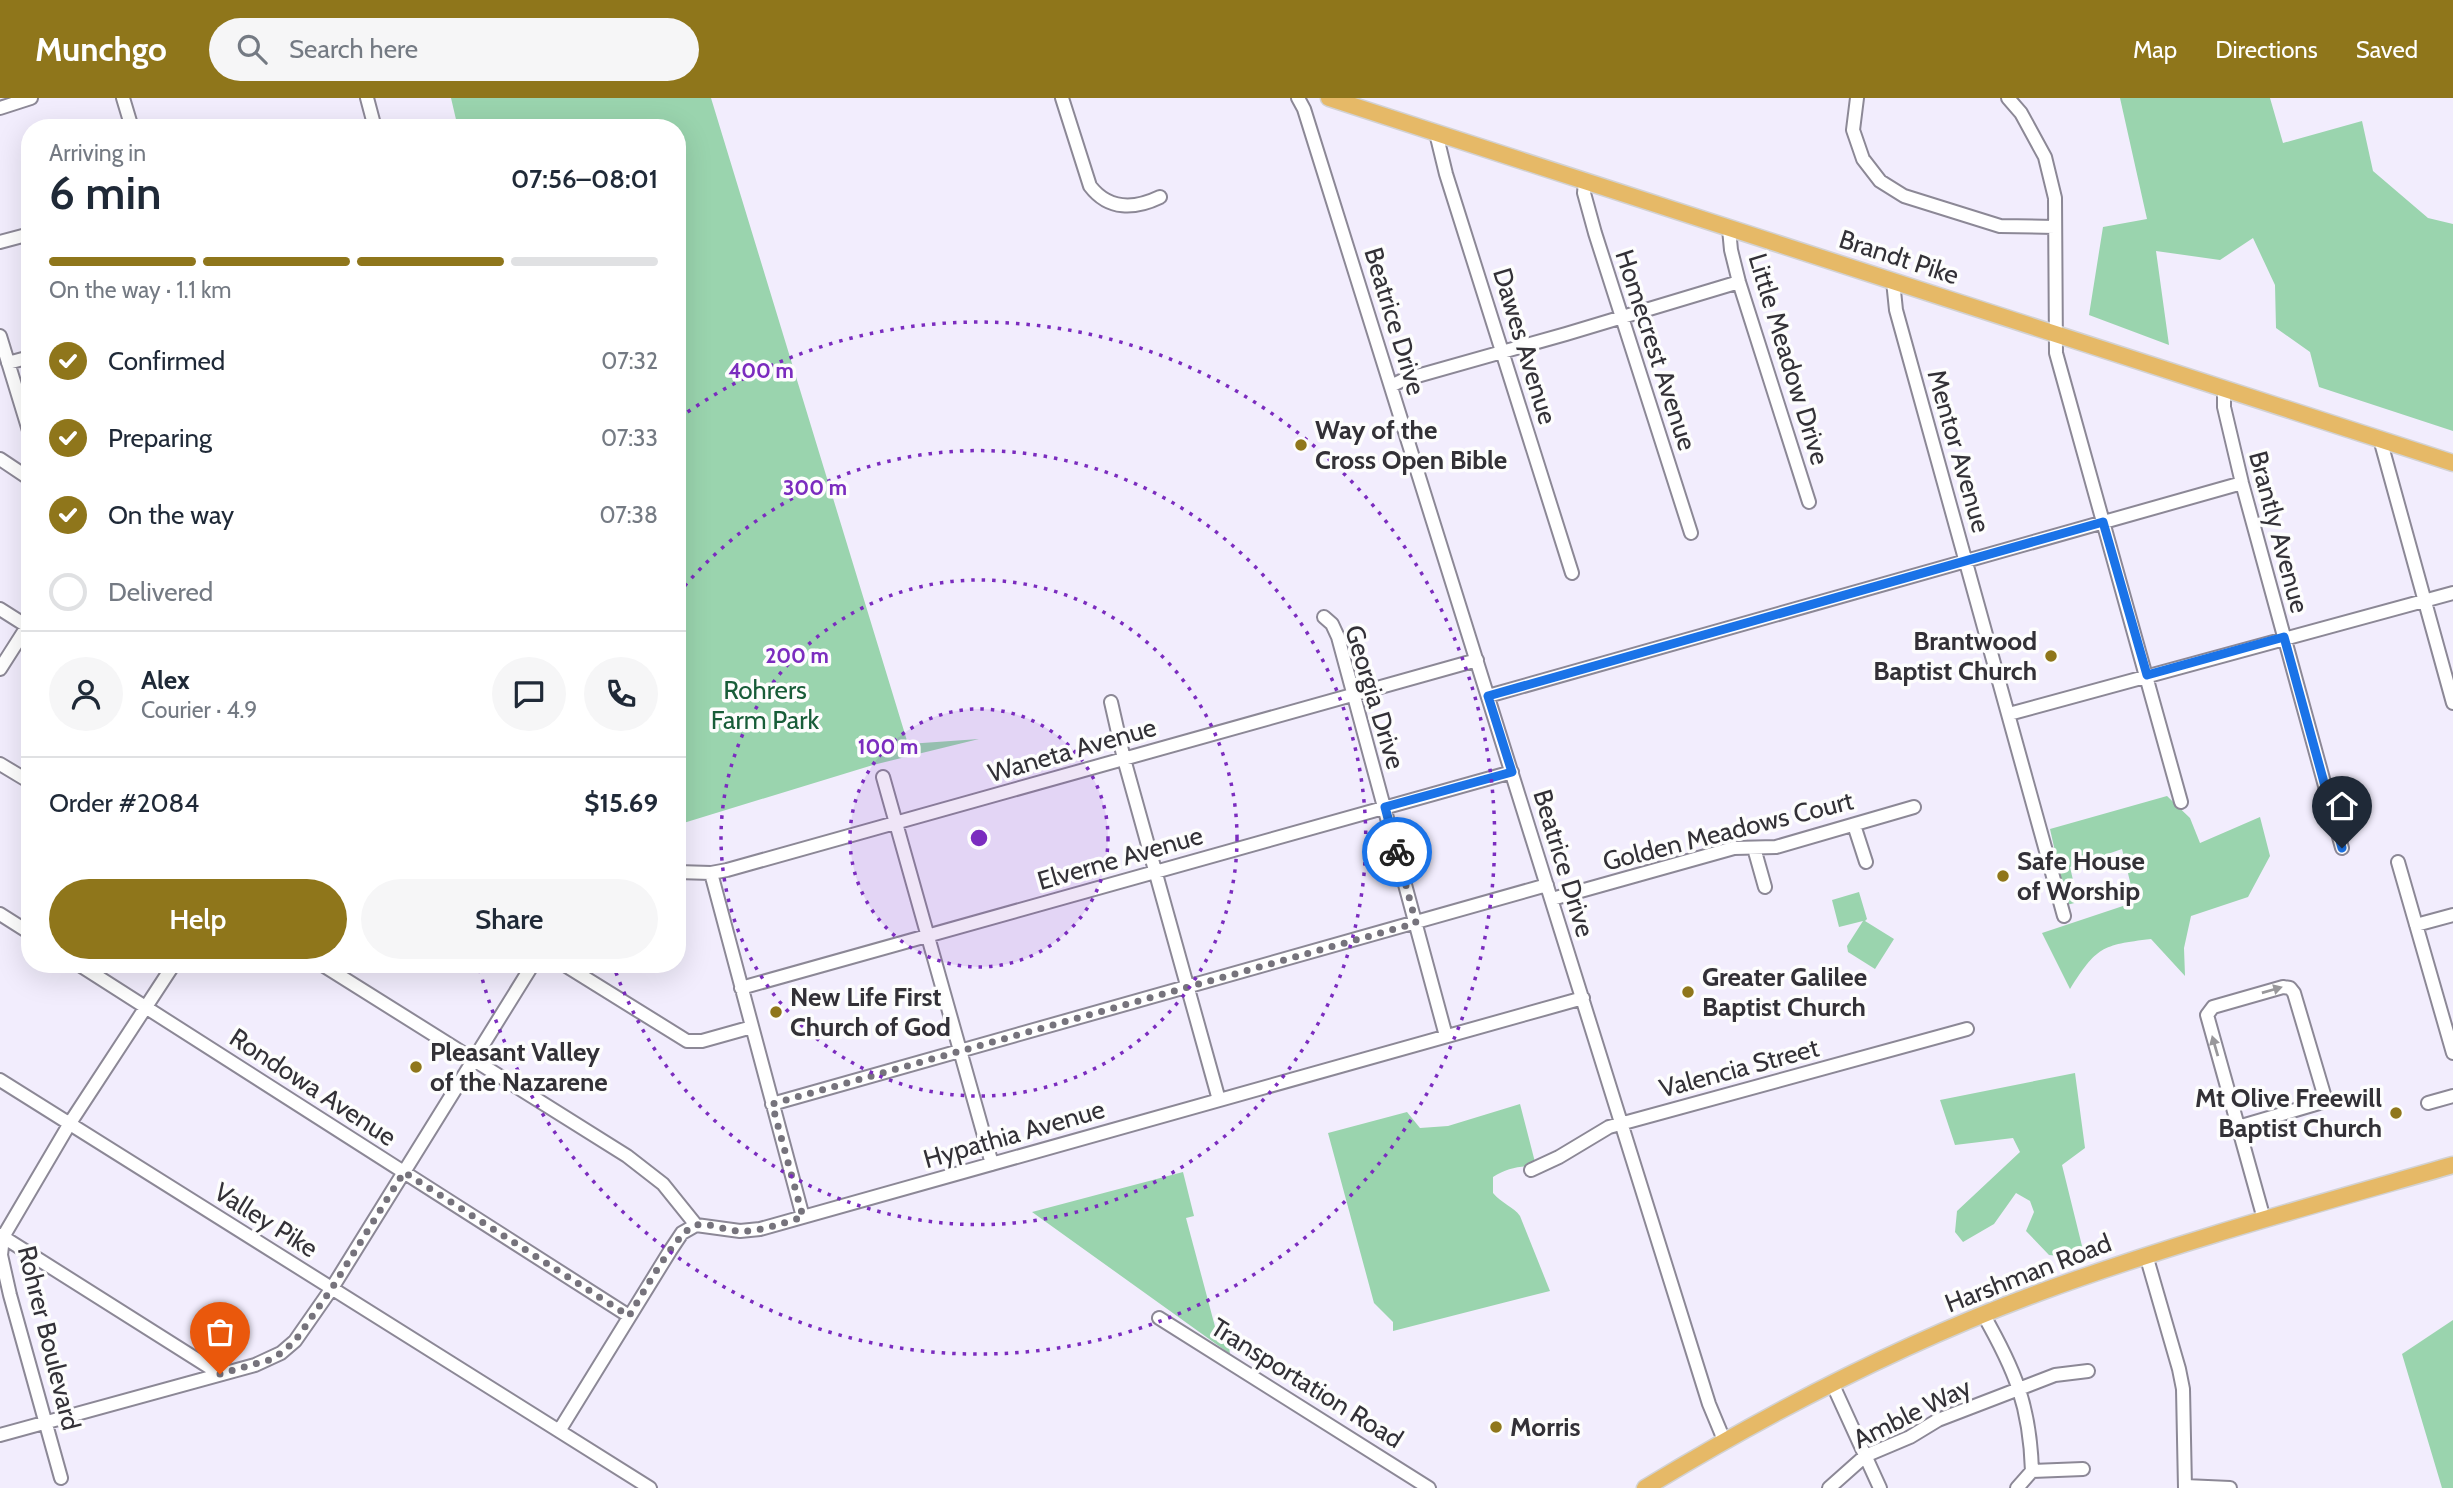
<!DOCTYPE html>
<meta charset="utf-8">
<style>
body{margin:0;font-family:Cabin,sans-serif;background:#f6f6f7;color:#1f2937;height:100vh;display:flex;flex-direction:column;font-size:26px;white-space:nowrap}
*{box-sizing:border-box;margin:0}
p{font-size:23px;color:#747a83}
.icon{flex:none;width:38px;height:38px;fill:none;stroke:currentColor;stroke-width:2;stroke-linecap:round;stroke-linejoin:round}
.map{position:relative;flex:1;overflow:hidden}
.side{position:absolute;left:21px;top:21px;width:665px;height:854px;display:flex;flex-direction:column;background:#fff;border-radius:28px;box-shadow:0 7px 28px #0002}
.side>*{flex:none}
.pin{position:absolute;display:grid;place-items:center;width:60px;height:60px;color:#fff;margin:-72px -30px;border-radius:50% 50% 50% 0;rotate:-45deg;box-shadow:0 0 7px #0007}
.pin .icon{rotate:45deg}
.courier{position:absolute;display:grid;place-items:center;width:70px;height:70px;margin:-35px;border:5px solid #1a73e8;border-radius:50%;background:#fff;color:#222;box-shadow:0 2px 9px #0007}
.head em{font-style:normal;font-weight:600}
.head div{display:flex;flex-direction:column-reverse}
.head{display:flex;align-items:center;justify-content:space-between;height:119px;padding:0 28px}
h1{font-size:46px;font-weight:600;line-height:52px}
.bar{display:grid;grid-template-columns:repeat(4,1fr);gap:10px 7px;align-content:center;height:84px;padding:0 28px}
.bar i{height:9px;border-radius:5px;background:#e0e1e3}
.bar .active{background:#8f761b}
.bar p{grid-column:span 4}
.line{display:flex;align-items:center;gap:18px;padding:0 28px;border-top:2px solid #e0e1e3}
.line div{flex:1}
.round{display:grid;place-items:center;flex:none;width:74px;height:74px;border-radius:37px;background:#f6f6f7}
ol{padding:0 28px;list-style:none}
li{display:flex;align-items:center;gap:21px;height:77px}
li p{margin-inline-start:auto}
li .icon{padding:7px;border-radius:50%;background:#8f761b;color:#fff;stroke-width:4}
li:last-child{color:#747a83}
li i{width:38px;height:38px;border:4px solid #e0e1e3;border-radius:50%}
.cta{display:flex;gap:14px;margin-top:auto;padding:14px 28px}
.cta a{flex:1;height:80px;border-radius:42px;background:#8f761b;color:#fff;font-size:28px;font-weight:600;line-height:80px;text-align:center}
.cta a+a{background:#f6f6f7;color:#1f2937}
header{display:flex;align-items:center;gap:42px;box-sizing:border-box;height:98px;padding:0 35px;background:#8f761b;color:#fff}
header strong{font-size:33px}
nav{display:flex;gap:38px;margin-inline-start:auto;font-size:24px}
.search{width:490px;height:63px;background:#f6f6f7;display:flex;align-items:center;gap:18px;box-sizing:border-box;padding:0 24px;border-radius:38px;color:#747a83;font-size:26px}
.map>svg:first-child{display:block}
.green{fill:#9ad4ae}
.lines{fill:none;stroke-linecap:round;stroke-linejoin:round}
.minor-casing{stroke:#8c8896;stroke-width:16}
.major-casing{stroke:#d2d2d3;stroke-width:19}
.minor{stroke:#fff;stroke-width:12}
.major{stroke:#e6b967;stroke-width:16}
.oneway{fill:#99989b}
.done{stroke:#76737c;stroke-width:7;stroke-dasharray:0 12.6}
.route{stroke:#1a73e8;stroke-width:9}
.ring{fill:none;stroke:#7b2cbf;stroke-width:3.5;stroke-dasharray:3.5 7}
.poi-dot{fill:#8f761b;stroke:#fdfdfd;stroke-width:2.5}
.labels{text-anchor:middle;stroke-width:7;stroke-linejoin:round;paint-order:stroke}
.street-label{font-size:26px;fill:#333137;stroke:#fdfdfd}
.poi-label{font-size:26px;font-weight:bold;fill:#333137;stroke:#fdfdfd;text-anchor:start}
.park-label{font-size:26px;fill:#185d39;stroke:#fdfdfd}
.centre{fill:#7b2cbf;stroke:#fdfdfd;stroke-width:3.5}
.ring-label{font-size:21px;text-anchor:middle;font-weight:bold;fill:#7b2cbf;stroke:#fdfdfd;stroke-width:7;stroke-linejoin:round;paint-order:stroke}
</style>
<header>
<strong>Munchgo</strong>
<div class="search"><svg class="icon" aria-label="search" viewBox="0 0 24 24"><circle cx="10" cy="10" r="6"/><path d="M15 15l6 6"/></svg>Search here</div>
<nav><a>Map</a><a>Directions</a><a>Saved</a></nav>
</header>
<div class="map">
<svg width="2453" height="1390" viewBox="0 0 2453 1390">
<rect width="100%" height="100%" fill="#f2edfd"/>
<!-- green -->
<path class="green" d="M 451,0 L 711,0 L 908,646 L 979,641 L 873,667 L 677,727 L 677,30 L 458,30 Z
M 2120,0 L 2270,0 L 2283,45 L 2362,23 L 2373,73 L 2428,120 L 2453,126 L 2453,333 L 2319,289 L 2310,254 L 2276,230 L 2275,187 L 2253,140 L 2220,162 L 2156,153 L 2169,247 L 2089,217 L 2103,129 L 2147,121 Z
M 2167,698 L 2190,720 L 2200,745 L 2260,719 L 2270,758 L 2248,799 L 2191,818 L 2184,850 L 2185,878 L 2151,841 C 2101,847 2097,849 2070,891 L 2042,835 L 2135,804 L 2122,751 L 2070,769 L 2078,804 L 2067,807 L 2050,731 Z
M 1859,794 L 1867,821 L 1865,823 L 1894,841 L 1875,871 L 1848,854 L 1847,848 L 1863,823 L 1839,829 L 1832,802 Z
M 2075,975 L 2085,1050 L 2062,1067 L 2083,1152 L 2069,1159 L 2049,1157 L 2026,1133 L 2034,1114 L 2030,1103 L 2016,1095 L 1994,1126 L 1963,1144 L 1955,1134 L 1957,1113 L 2020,1054 L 2013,1040 L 1955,1047 L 1940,1002 Z
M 1520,1006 L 1536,1068 C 1520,1068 1507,1070 1493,1079 L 1493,1095 C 1501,1105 1514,1109 1520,1118 L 1550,1193 L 1393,1233 L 1393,1224 L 1374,1205 L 1328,1035 L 1407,1014 L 1420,1030 L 1448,1028 Z
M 1183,1074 L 1194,1118 L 1186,1120 L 1217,1236 L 1227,1234 L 1230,1256 L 1032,1114 Z
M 2453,1222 L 2453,1390 L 2442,1390 L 2402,1256 Z"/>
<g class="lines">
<!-- minor casing -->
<g class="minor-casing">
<path id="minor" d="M 123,0 L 132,30
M 367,0 L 375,30
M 1062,0 L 1090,88 C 1109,113 1135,111 1160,99
M 1298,0 L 1304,11 L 1709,1306 L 1724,1342
M 1857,0 L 1853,32 L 1863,61 L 1880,83 L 1904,98 L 2000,128 L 2055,129
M 2008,0 L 2021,15 L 2045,59 L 2055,100 L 2056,255 L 2181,704
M 0,10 L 31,0
M 1436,35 L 1446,76 L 1572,475
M 1585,83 L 1584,95 L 1595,135 L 1691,435
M 1729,131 L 1731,152 L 1739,184 L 1809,404
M 0,144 L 30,136
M 1893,183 L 1896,212 L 2064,818
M 0,238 L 30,336
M 8,265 L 30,259
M 1391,288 L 1403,282 L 1566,236 L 1739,184
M 2224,291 L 2224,309 L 2242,385 L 2342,750
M 2380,341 L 2453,605
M 0,361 L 30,381
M 0,511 L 30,530
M 1324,519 L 1332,526 L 1338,539 L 1446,938
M 0,571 L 30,524
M 1488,598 L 2242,385
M 1111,604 L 1124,661 L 1219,1002
M 2009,616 L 2453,495
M 0,666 L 30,684
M 883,679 L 992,1066
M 1854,727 L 1866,764
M 1754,750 L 1765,789
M 2398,764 L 2453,955
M 677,774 L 711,775 L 727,772 L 1477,562
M 711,775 L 803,1119
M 1552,801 L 1734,750 L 1776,749 L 1914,709
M 0,816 L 30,835
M 2416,827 L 2453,817
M 78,866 L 629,1218
M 321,866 L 627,1058 L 663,1086 L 696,1127
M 563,866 L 687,943 L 702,943 L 752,929
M 741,890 L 1512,674
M 0,982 L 650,1390
M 2428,1005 L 2453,998
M 772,1006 L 1547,787
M 2238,1029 L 2326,1003 L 2294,895 L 2290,890 L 2283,889 L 2213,909 L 2207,917 L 2264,1121
M 1531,1072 L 1559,1059 L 1609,1029 L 1967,931
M 0,1137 L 220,1276
M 2146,1157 L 2179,1271 L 2183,1291 L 2185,1390
M 1983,1216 C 2015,1272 2030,1308 2032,1373
M 1159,1220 L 1429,1390
M 1832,1285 L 1880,1390
M 559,1333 L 670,1153 L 682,1135 L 696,1127 L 740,1133 L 760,1131 L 1583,900
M 0,1337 L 255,1267 L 281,1255 L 295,1243 L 332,1190 L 533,866
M 61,1380 L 10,1197 L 1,1157 L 3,1139 L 70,1025 L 174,866
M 2185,1388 L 2230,1390
M 1829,1390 L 1865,1358 L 1910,1339 L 1938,1322 L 2055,1277 L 2088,1273
M 2017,1390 L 2032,1373 L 2083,1371"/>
</g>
<!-- major casing -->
<g class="major-casing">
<path id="major" d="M 1329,0 L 2453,365
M 1645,1390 C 1770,1314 1900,1246 2038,1195 C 2174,1145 2314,1107 2453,1067"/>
</g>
<!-- minor -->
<use href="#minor" class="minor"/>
<!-- major -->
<use href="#major" class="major"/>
</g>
<!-- one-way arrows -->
<defs><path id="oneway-solid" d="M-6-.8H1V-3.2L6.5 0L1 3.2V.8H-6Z" transform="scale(1.75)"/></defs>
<g class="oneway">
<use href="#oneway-solid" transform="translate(2272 892) rotate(-16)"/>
<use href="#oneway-solid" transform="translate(2215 948) rotate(-106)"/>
</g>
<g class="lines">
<!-- done -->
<path class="done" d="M 220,1276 L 269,1262 L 281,1255 L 295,1243 L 332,1190 L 404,1074 L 629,1218 C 641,1199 677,1132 696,1127 C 709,1124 725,1133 739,1133 C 761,1134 782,1125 803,1119 L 772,1006 L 1416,825 L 1397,754"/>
<!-- route -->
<path class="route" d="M 1397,754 L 1385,709 L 1512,674 L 1488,598 L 2103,424 L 2147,577 L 2284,539 L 2342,750"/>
</g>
<!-- distance rings -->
<circle cx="979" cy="740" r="129" fill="#7b2cbf" fill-opacity=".12"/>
<g class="ring">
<circle cx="979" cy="740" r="129"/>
<circle cx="979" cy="740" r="258"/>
<path d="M678 496A387 387 0 1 1 614 869"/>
<path d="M679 320A516 516 0 1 1 479 869"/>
</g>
<!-- markers -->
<g class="poi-dot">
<circle cx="1301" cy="347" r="7"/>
<circle cx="2051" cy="558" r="7"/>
<circle cx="2003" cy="778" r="7"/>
<circle cx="1688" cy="894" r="7"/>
<circle cx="776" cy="914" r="7"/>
<circle cx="416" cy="969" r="7"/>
<circle cx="2396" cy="1015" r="7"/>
<circle cx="1496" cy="1329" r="7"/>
</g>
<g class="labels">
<!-- street labels -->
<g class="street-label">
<text transform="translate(1899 159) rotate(18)" y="9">Brandt Pike</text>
<text transform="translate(1395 223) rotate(73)" y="9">Beatrice Drive</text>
<text transform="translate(1525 248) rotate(73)" y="9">Dawes Avenue</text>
<text transform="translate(1656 252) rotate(72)" y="9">Homecrest Avenue</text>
<text transform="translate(1789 261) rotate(73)" y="9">Little Meadow Drive</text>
<text transform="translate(1959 353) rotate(74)" y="9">Mentor Avenue</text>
<text transform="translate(2279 434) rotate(75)" y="9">Brantly Avenue</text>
<text transform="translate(1375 599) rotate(73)" y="9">Georgia Drive</text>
<text transform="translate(1072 652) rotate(-16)" y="9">Waneta Avenue</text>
<text transform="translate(1728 733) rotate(-14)" y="9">Golden Meadows Court</text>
<text transform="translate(1120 760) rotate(-16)" y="9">Elverne Avenue</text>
<text transform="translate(1564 765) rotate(73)" y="9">Beatrice Drive</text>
<text transform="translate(1739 970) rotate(-15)" y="9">Valencia Street</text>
<text transform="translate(313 989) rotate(33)" y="9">Rondowa Avenue</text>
<text transform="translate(1014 1036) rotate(-16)" y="9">Hypathia Avenue</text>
<text transform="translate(266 1122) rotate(32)" y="9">Valley Pike</text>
<text transform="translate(2028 1175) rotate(-21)" y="9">Harshman Road</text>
<text transform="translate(49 1240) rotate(76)" y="9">Rohrer Boulevard</text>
<text transform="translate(1307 1285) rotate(32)" y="9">Transportation Road</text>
<text transform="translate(1912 1315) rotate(-26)" y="9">Amble Way</text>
</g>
<!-- poi labels -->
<g class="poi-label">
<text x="1315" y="341">Way of the<tspan x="1315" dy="30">Cross Open Bible</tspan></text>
<text x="2037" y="552" text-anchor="end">Brantwood<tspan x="2037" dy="30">Baptist Church</tspan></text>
<text x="2017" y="772">Safe House<tspan x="2017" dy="30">of Worship</tspan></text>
<text x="1702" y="888">Greater Galilee<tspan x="1702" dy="30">Baptist Church</tspan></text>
<text x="790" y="908">New Life First<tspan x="790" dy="30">Church of God</tspan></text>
<text x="430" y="963">Pleasant Valley<tspan x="430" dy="30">of the Nazarene</tspan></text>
<text x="2382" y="1009" text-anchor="end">Mt Olive Freewill<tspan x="2382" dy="30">Baptist Church</tspan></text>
<text x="1510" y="1338">Morris</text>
</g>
<!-- park labels -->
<g class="park-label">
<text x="765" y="601">Rohrers<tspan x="765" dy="30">Farm Park</tspan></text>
</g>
</g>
<circle cx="979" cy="740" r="10" class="centre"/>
<g class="ring-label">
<text x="761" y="280">400 m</text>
<text x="815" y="397">300 m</text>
<text x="797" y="565">200 m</text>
<text x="888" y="656">100 m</text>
</g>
</svg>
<div class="pin" style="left:220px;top:1276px;background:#ea580c"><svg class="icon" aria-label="bag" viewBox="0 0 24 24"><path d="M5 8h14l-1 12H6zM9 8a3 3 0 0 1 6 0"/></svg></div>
<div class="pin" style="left:2342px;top:750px;background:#1f2937"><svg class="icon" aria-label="home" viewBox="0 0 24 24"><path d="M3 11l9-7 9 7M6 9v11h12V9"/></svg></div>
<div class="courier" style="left:1397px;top:754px"><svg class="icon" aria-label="bike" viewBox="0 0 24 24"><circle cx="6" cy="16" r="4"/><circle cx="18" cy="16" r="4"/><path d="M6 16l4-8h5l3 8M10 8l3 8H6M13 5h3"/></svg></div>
<section class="side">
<div class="head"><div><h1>6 min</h1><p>Arriving in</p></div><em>07:56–08:01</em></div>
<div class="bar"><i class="active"></i><i class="active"></i><i class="active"></i><i></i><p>On the way · 1.1 km</p></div>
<ol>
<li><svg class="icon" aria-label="check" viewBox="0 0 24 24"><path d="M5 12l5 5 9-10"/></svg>Confirmed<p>07:32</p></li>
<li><svg class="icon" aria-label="check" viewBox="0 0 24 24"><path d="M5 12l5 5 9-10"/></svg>Preparing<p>07:33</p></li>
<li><svg class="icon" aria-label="check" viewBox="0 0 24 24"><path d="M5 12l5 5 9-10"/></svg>On the way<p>07:38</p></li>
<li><i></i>Delivered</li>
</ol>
<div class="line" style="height:126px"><a class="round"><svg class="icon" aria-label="person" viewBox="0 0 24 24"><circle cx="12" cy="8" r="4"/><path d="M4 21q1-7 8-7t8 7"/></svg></a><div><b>Alex</b><p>Courier · 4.9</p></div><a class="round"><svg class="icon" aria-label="chat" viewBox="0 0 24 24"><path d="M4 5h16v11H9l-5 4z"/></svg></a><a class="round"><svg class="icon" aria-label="phone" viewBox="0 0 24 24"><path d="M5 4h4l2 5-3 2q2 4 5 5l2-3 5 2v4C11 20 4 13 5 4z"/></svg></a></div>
<div class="line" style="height:91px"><div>Order #2084</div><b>$15.69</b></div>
<div class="cta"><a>Help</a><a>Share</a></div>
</section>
</div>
